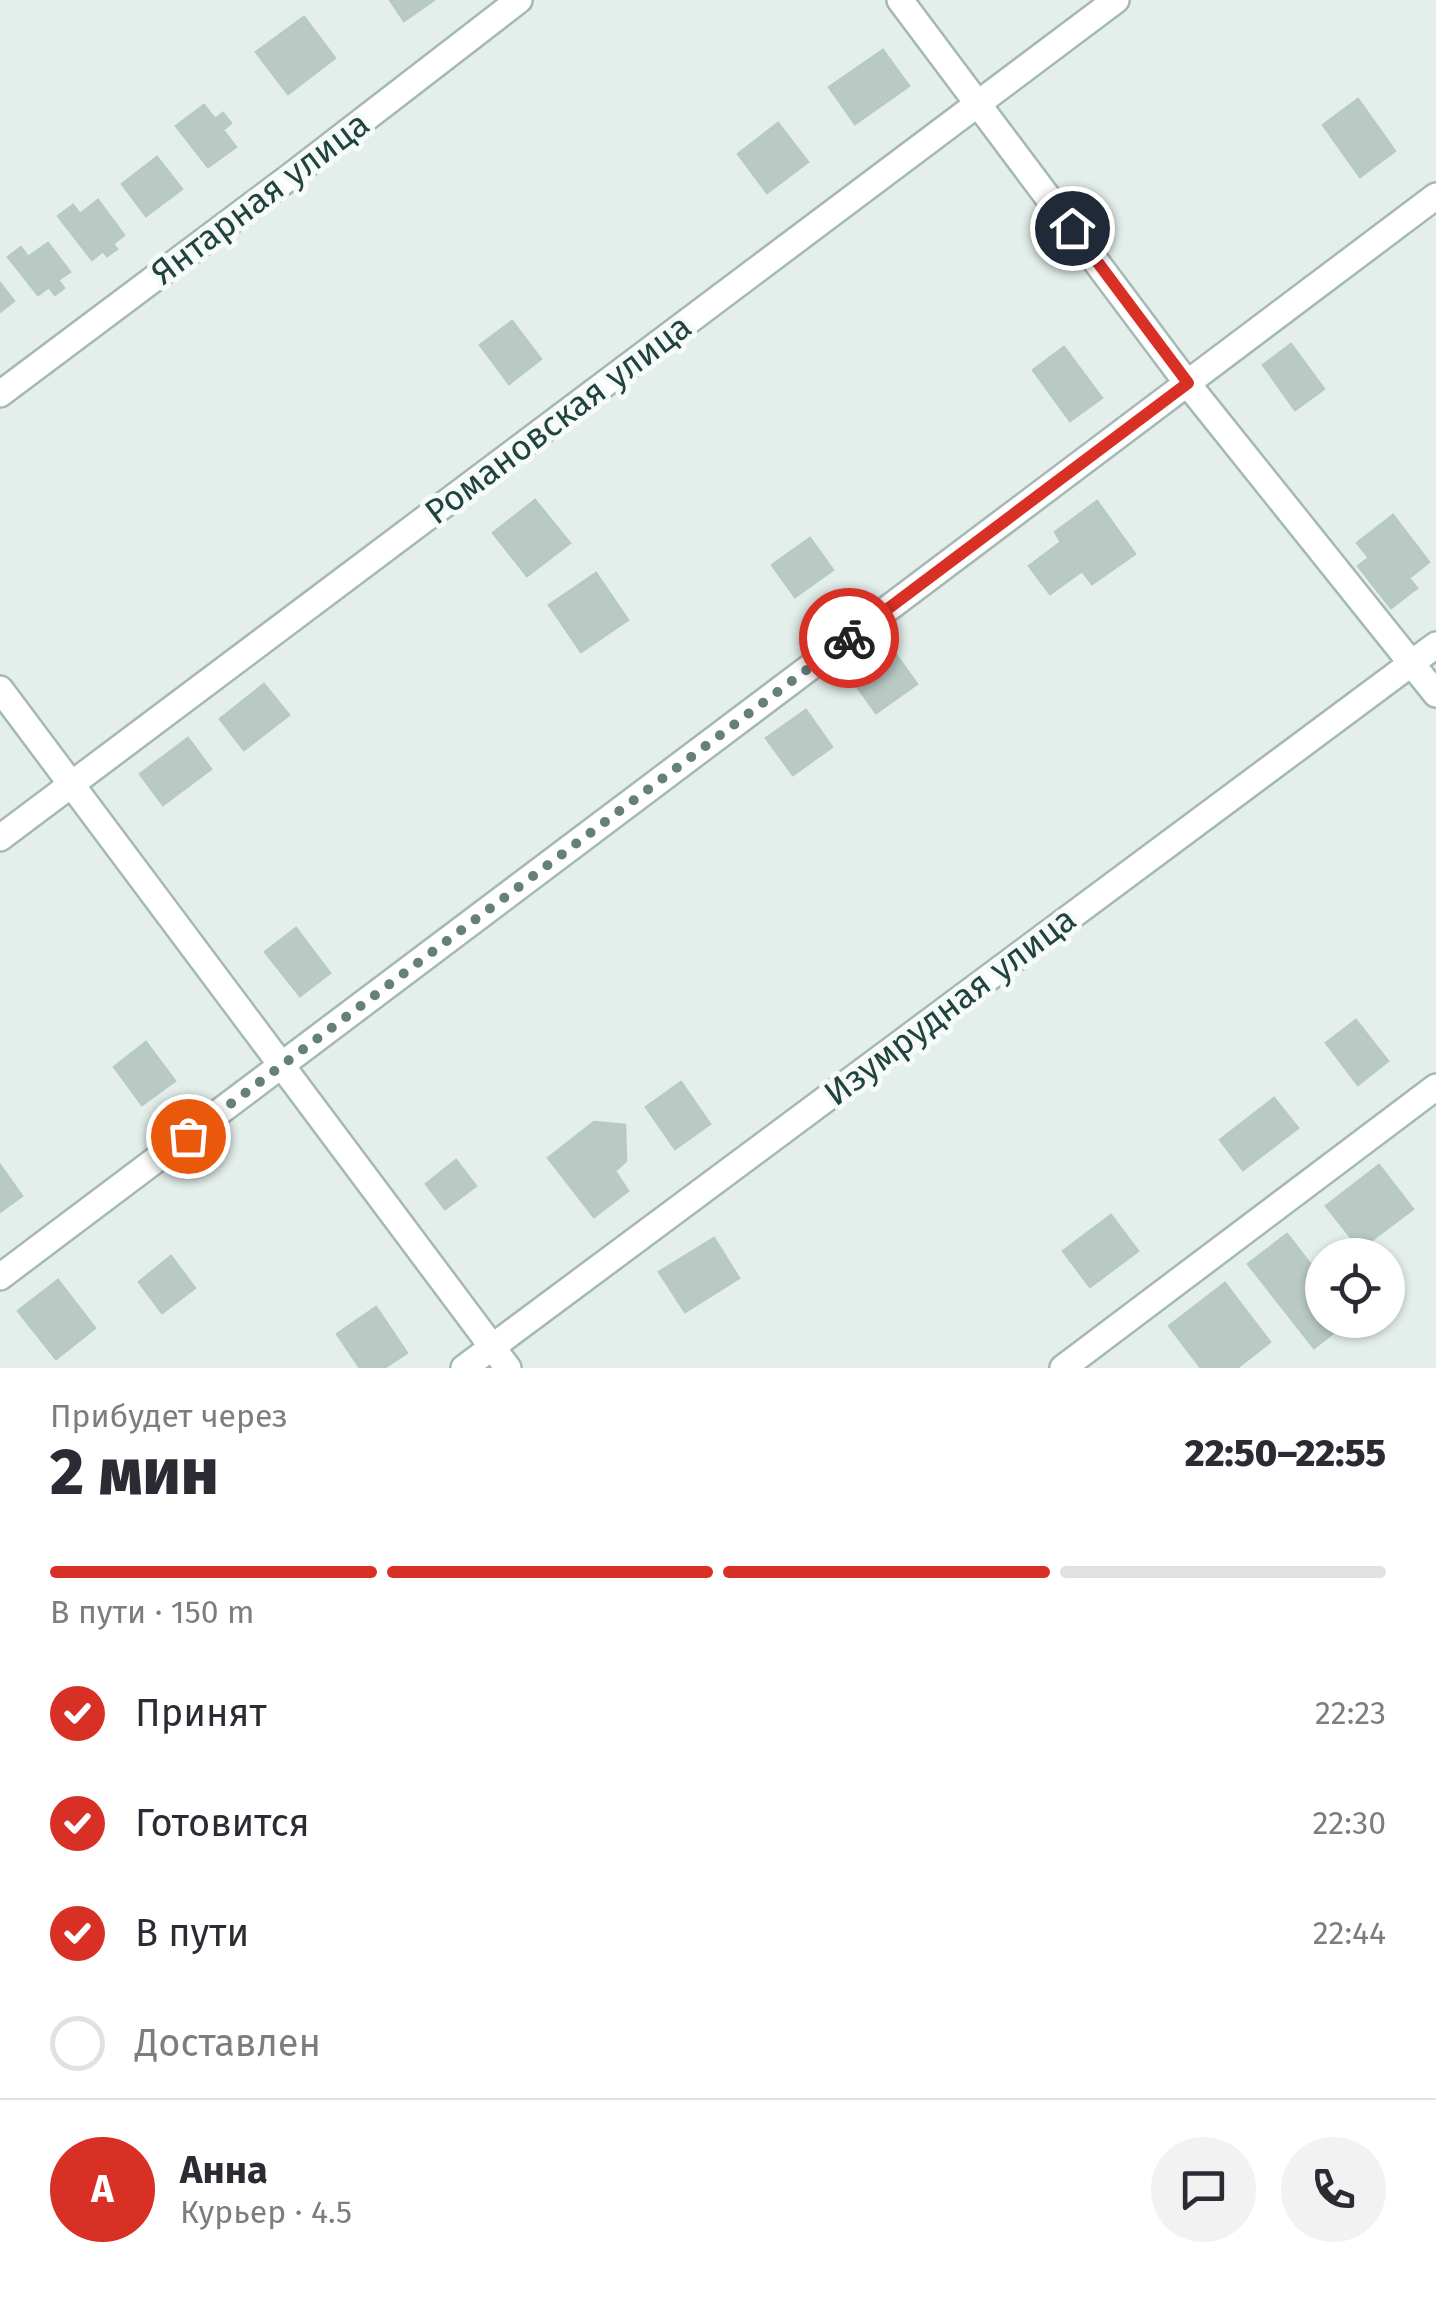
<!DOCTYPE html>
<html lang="ru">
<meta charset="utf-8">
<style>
body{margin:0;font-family:"Fira Sans",sans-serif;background:#f2f2f3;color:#2b2b33;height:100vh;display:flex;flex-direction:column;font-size:38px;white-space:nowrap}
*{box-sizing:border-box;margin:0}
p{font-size:32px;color:#7c7c81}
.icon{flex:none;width:55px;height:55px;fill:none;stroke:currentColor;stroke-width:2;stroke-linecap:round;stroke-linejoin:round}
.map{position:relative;height:1368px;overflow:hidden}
.details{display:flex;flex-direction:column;background:#fff;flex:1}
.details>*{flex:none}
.fabs{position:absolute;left:1305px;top:1238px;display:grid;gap:20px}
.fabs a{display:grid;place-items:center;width:100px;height:100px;border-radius:50%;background:#fff;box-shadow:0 2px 8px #0004;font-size:50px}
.pin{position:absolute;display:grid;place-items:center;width:85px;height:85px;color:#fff;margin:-42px;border:5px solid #fff;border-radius:50%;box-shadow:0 2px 10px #0007}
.courier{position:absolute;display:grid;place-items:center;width:100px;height:100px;margin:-50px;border:8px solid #d93025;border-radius:50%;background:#fff;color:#222;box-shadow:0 2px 12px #0007}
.head em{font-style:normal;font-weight:800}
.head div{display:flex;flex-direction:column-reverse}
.head{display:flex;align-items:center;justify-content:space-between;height:170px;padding:0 50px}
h1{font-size:65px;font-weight:800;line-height:75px}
.bar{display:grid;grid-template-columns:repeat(4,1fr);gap:15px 10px;align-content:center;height:120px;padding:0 50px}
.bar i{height:12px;border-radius:8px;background:#e1e1e2}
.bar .active{background:#d93025}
.bar p{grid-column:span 4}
.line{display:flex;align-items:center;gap:25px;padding:0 50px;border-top:2px solid #e1e1e2}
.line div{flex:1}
.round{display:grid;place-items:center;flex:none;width:105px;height:105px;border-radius:52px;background:#f2f2f3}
ol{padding:0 50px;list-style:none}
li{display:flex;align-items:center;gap:30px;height:110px}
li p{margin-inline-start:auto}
li .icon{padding:10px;border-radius:50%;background:#d93025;color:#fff;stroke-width:4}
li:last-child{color:#7c7c81}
li i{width:55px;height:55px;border:5px solid #e1e1e2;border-radius:50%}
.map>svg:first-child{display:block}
.building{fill:#b9cac5;stroke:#b6cac3;stroke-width:2.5}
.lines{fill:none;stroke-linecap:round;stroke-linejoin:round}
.street-casing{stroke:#a6b8b3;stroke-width:30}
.street{stroke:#fff;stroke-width:25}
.done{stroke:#657f7a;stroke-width:10;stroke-dasharray:0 18}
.route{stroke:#d93025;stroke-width:12}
.labels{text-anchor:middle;stroke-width:10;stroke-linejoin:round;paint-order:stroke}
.street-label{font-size:35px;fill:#21433d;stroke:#f6fbf9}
</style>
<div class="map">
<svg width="1436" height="1368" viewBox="0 0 1436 1368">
<rect width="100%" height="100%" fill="#e4efeb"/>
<!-- building -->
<path class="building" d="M 390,0 L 434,0 L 404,21 Z
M 304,17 L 335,58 L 288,94 L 256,52 Z
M 883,50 L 909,86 L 855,124 L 829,87 Z
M 1358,99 L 1395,151 L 1360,177 L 1323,125 Z
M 204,105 L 215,119 L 223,113 L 231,123 L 223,130 L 236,147 L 208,167 L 176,126 Z
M 778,123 L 808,162 L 767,193 L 738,154 Z
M 157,157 L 182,189 L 146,216 L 122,184 Z
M 98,200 L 124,235 L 113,244 L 117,249 L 107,256 L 103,251 L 92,260 L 58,216 L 73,205 L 80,214 Z
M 48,243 L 70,272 L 58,280 L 64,288 L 55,295 L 49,287 L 38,295 L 8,257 L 21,247 L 28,257 Z
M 0,283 L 14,301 L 0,312 Z
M 512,321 L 541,359 L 509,384 L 480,345 Z
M 1291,344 L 1324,389 L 1295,410 L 1263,365 Z
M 1064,347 L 1102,398 L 1070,421 L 1033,370 Z
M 535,500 L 570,543 L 527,576 L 493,533 Z
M 1097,501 L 1135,554 L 1092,584 L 1082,571 L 1050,594 L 1029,566 L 1061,542 L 1055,532 Z
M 1393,515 L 1429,562 L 1409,578 L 1417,588 L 1391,608 L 1358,566 L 1369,558 L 1357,543 Z
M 810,538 L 833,570 L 795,597 L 772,565 Z
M 596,573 L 628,620 L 581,652 L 549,605 Z
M 889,645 L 917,684 L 876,713 L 848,674 Z
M 264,684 L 289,715 L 244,750 L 220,719 Z
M 806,710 L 832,747 L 793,775 L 766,738 Z
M 188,738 L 211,769 L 163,805 L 140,774 Z
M 296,928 L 330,973 L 300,996 L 265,952 Z
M 1356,1020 L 1388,1061 L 1358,1085 L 1326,1043 Z
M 146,1042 L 175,1081 L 142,1105 L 114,1067 Z
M 681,1082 L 710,1124 L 675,1149 L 646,1107 Z
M 1274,1098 L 1298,1128 L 1243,1170 L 1220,1140 Z
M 594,1122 L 625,1125 L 626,1161 L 615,1171 L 628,1191 L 594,1217 L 548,1158 Z
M 456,1160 L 476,1186 L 445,1209 L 426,1184 Z
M 0,1165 L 22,1196 L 0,1212 Z
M 1379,1165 L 1413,1209 L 1360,1249 L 1326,1206 Z
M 1111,1215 L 1138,1251 L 1090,1287 L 1063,1251 Z
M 1287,1234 L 1322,1279 L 1322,1320 L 1350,1320 L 1314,1348 L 1248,1264 Z
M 714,1238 L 739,1278 L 685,1312 L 659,1272 Z
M 171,1256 L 195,1288 L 162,1313 L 139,1282 Z
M 58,1280 L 95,1328 L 56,1359 L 18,1311 Z
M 1225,1283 L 1270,1342 L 1237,1368 L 1201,1368 L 1169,1326 Z
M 376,1307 L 407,1353 L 384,1368 L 360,1368 L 337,1334 Z"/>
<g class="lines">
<!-- street casing -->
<g class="street-casing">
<path id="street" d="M 900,0 L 1187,383 L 1436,694
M 0,394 L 291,176 L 519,0
M 0,689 L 508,1368
M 0,838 L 1116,0
M 0,1277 L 1436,196
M 464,1368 L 1436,645
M 1063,1368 L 1436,1087"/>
</g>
<!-- street -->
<use href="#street" class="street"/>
</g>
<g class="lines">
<!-- done -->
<path class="done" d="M 188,1136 L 849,638"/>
<!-- route -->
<path class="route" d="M 849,638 L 1188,383 L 1072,228"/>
</g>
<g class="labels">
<!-- street labels -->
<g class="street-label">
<text transform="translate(260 198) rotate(-37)" y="12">Янтарная улица</text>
<text transform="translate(558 419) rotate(-37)" y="12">Романовская улица</text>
<text transform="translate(950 1006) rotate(-37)" y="12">Изумрудная улица</text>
</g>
</g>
</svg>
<div class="fabs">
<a><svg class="icon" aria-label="locate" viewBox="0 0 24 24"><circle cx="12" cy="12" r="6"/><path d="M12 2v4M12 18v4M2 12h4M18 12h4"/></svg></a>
</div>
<div class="pin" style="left:188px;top:1136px;background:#ea580c"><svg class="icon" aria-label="bag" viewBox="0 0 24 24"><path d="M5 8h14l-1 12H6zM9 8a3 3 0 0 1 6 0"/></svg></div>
<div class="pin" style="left:1072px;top:228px;background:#1f2937"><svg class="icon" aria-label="home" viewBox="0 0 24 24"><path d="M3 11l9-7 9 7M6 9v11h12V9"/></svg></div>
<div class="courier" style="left:849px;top:638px"><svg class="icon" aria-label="bike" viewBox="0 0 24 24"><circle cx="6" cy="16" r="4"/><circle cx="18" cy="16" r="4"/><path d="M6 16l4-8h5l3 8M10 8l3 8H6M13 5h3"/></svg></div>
</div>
<section class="details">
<div class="head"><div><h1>2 мин</h1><p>Прибудет через</p></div><em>22:50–22:55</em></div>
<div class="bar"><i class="active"></i><i class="active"></i><i class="active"></i><i></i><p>В пути · 150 m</p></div>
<ol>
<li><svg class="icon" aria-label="check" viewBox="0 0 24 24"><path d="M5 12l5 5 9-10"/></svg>Принят<p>22:23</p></li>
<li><svg class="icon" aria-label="check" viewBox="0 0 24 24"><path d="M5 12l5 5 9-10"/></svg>Готовится<p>22:30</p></li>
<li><svg class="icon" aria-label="check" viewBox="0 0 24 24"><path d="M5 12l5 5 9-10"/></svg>В пути<p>22:44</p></li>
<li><i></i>Доставлен</li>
</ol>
<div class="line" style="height:180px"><b class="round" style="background:#d93025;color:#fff">А</b><div><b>Анна</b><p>Курьер · 4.5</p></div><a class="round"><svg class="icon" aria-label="chat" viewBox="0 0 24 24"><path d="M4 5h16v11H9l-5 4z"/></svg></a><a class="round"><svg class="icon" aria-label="phone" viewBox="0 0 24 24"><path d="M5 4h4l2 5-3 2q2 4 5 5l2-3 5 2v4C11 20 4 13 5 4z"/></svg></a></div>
</section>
